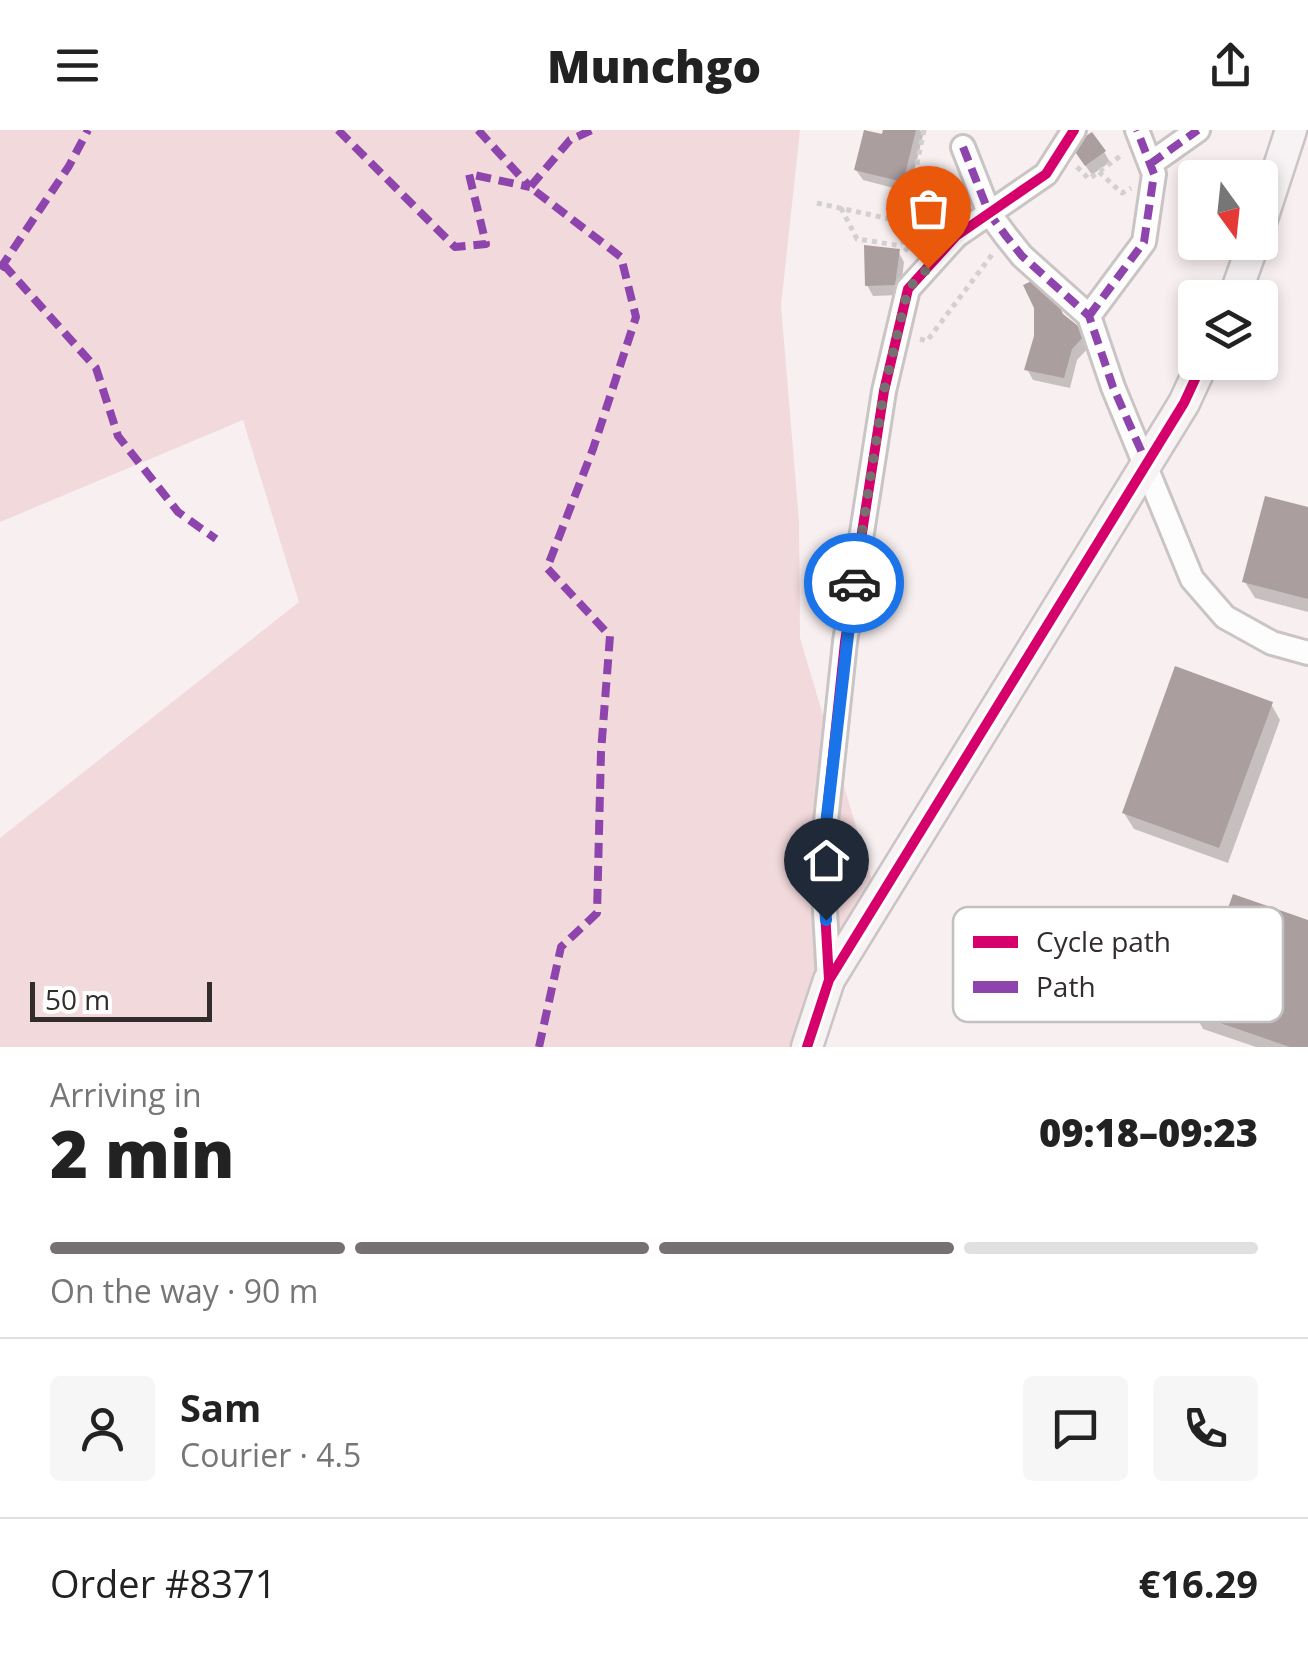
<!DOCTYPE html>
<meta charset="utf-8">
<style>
body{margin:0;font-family:"Open Sans",sans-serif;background:#f6f6f6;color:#222;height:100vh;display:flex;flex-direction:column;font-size:38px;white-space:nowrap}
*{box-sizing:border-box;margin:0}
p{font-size:32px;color:#767676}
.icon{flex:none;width:55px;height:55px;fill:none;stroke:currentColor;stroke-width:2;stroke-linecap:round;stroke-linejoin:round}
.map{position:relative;height:917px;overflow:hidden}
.drawer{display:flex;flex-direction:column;background:#fff;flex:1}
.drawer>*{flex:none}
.needle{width:65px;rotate:165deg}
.tools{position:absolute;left:1178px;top:30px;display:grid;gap:20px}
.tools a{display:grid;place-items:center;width:100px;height:100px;border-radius:10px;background:#fff;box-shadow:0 5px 15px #0003;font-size:50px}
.scale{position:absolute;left:30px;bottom:25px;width:182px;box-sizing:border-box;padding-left:10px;border:5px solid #322c2c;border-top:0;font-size:28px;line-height:35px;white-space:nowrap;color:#322c2c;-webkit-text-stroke:8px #fff;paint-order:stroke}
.pin{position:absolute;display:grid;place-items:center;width:85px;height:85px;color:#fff;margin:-102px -42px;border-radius:50% 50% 50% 0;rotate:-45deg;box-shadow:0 0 10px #0007}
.pin .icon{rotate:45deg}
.courier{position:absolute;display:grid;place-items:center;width:100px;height:100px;margin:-50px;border:8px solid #1a73e8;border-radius:50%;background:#fff;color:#222;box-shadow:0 2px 12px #0007}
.head em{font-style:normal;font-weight:800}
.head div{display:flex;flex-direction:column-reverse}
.head{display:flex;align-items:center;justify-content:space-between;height:170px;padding:0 50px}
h1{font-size:65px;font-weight:800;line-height:75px}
.bar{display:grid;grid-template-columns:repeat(4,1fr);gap:15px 10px;align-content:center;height:120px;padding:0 50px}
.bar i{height:12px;border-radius:8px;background:#e0e0e0}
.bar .on{background:#777071}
.bar p{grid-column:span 4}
.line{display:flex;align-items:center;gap:25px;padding:0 50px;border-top:2px solid #e0e0e0}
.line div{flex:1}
.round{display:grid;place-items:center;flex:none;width:105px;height:105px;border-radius:10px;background:#f6f6f6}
header{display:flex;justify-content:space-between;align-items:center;height:130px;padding:0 50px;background:#fff;font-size:45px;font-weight:800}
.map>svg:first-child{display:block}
.green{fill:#f2d9db}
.shadow{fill:#0003}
.building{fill:#ab9e9f}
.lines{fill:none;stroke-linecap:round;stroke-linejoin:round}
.street-casing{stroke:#cac4c4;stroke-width:28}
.secondary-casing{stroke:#cac4c4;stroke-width:35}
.path{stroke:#d2d0d0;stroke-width:5;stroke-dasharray:5 5;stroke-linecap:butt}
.street{stroke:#fefdfd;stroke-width:22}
.secondary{stroke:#f7f2f3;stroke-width:30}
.quiet{stroke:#8e44ad;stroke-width:8;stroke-dasharray:15 8;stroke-linecap:butt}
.cycleway-casing{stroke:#fff;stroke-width:16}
.cycleway{stroke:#d6006c;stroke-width:10}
.done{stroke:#777071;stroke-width:10;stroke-dasharray:0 18}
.route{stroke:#1a73e8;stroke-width:12}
.key{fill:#fff;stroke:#c2c0c0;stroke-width:2.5}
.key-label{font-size:28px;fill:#322c2c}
</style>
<header><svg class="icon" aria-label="menu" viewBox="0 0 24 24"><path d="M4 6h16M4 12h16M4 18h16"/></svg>Munchgo<svg class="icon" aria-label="share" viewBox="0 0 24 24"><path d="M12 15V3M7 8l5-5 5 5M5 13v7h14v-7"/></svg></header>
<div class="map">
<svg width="1308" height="917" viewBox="0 0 1308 917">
<rect width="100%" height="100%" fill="#f8eff0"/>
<!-- green -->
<path class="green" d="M 0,0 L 800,0 L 781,176 L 799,392 L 800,508 L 882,784 L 811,917 L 0,917 L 0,708 L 299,472 L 243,290 L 0,392 Z"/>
<!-- shadow -->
<path class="shadow" d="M 886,0 L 920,0 L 923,5 L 909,62 L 863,50 L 856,40 L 884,7 Z
M 1104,22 L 1110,32 L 1092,45 L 1080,28 Z
M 942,84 L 948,94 L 939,125 L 918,119 L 912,108 Z
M 898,121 L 904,132 L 900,165 L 873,166 L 867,155 Z
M 1063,187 L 1085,205 L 1091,215 L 1077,230 L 1070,258 L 1033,250 L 1027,239 Z
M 1308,379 L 1308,482 L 1255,468 L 1245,452 Z
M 1271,574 L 1280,590 L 1228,733 L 1134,699 L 1124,683 Z
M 1308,792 L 1308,917 L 1256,917 L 1203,899 L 1194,882 Z"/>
<!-- building -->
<path class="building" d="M 864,0 L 882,4 L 883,0 L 916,0 L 903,52 L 854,40 Z
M 1092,2 L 1106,21 L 1085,36 L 1071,16 Z
M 920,75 L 944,82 L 934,115 L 909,108 Z
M 864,115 L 900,119 L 895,155 L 865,156 Z
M 1034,150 L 1057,171 L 1063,184 L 1087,203 L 1072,219 L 1064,248 L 1024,240 L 1034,206 L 1034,178 L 1023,155 Z
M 1265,366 L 1308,377 L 1308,469 L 1242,452 Z
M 1175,536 L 1273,572 L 1219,718 L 1122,683 Z
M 1233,764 L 1308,790 L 1308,917 L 1290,917 L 1191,883 Z"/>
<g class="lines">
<!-- street casing -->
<g class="street-casing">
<path id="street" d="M 963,17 L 989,83 L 1006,106 L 1022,126 L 1089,186 L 1113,257 L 1192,449 L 1225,487 L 1272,513 L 1308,523
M 1150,34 L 1198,0
M 1089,186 L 1144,112 L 1154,44 L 1137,0
M 829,850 L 822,729 L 845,512 L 884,261 L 908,159 L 956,106 L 1046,44 L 1074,0"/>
</g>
<!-- secondary casing -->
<g class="secondary-casing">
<path id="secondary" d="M 1260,95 L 1291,0
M 1234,168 L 1254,112
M 807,917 L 829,850 L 1184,273 L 1203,232"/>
</g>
<!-- path -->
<path class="path" d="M 924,0 L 912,57 L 952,83
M 1077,37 L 1089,49 L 1123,24
M 1099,42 L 1122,63 L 1131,58
M 817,73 L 908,93 L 902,116 L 910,122
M 841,78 L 857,109 L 902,116
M 920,209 L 927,211 L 994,122"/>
<!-- street -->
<use href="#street" class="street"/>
<!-- secondary -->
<use href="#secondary" class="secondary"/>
<!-- quiet -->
<path class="quiet" d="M 338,0 L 455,117 L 486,114 L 469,44 L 530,57
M 478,0 L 530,57
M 963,17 L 989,83 L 1006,106 L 1022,126 L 1089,186 L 1113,257 L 1147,334
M 1150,34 L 1198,0
M 3,134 L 96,238 L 118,306 L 178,382 L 216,409
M 0,139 L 69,36 L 88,0
M 1089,186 L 1144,112 L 1154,44 L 1137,0
M 539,917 L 561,817 L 597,783 L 601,622 L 610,506 L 547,438 L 593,319 L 636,187 L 621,127 L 530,57 L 570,10 L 592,0"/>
<!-- cycleway casing -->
<g class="cycleway-casing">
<path id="cycleway" d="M 829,850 L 822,729 L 845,512 L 884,261 L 908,159 L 956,106 L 1046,44 L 1074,0
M 807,917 L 829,850 L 1184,273 L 1203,232"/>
</g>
<!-- cycleway -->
<use href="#cycleway" class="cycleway"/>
</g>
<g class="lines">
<!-- done -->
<path class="done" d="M 854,453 L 884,261 L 908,159 L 928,138"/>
<!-- route -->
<path class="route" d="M 826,790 L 822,729 L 854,453"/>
</g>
<!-- legend -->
<rect x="953" y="777" width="330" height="115" rx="15" class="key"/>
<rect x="973" y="806" width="45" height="12" fill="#d6006c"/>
<rect x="973" y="851" width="45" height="12" fill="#8e44ad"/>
<g class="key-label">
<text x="1036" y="822">Cycle path</text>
<text x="1036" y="867">Path</text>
</g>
</svg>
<div class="tools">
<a><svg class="needle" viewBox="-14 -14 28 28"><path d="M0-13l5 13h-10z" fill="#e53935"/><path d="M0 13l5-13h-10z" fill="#767676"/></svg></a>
<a><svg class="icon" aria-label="layers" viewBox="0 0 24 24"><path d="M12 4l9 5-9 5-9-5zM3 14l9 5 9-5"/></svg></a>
</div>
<div class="scale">50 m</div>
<div class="pin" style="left:928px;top:138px;background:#ea580c"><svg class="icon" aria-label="bag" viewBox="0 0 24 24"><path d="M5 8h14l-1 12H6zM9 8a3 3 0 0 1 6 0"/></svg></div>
<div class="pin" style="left:826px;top:790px;background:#1f2937"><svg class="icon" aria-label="home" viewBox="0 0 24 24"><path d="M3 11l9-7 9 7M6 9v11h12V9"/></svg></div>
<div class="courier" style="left:854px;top:453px"><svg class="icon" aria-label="car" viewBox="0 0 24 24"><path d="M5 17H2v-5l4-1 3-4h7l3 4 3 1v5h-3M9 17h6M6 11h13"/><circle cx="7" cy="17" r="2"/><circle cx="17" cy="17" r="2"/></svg></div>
</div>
<section class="drawer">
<div class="head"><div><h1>2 min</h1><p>Arriving in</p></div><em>09:18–09:23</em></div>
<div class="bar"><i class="on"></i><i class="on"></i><i class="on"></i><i></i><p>On the way · 90 m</p></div>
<div class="line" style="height:180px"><a class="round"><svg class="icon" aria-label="person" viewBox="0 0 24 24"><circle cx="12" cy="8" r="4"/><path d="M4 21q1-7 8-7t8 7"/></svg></a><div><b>Sam</b><p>Courier · 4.5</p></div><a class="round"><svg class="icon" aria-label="chat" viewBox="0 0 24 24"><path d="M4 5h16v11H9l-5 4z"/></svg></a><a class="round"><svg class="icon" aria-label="phone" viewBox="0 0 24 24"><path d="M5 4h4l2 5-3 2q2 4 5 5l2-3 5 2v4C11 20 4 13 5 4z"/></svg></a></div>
<div class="line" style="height:130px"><div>Order #8371</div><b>€16.29</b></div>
</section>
